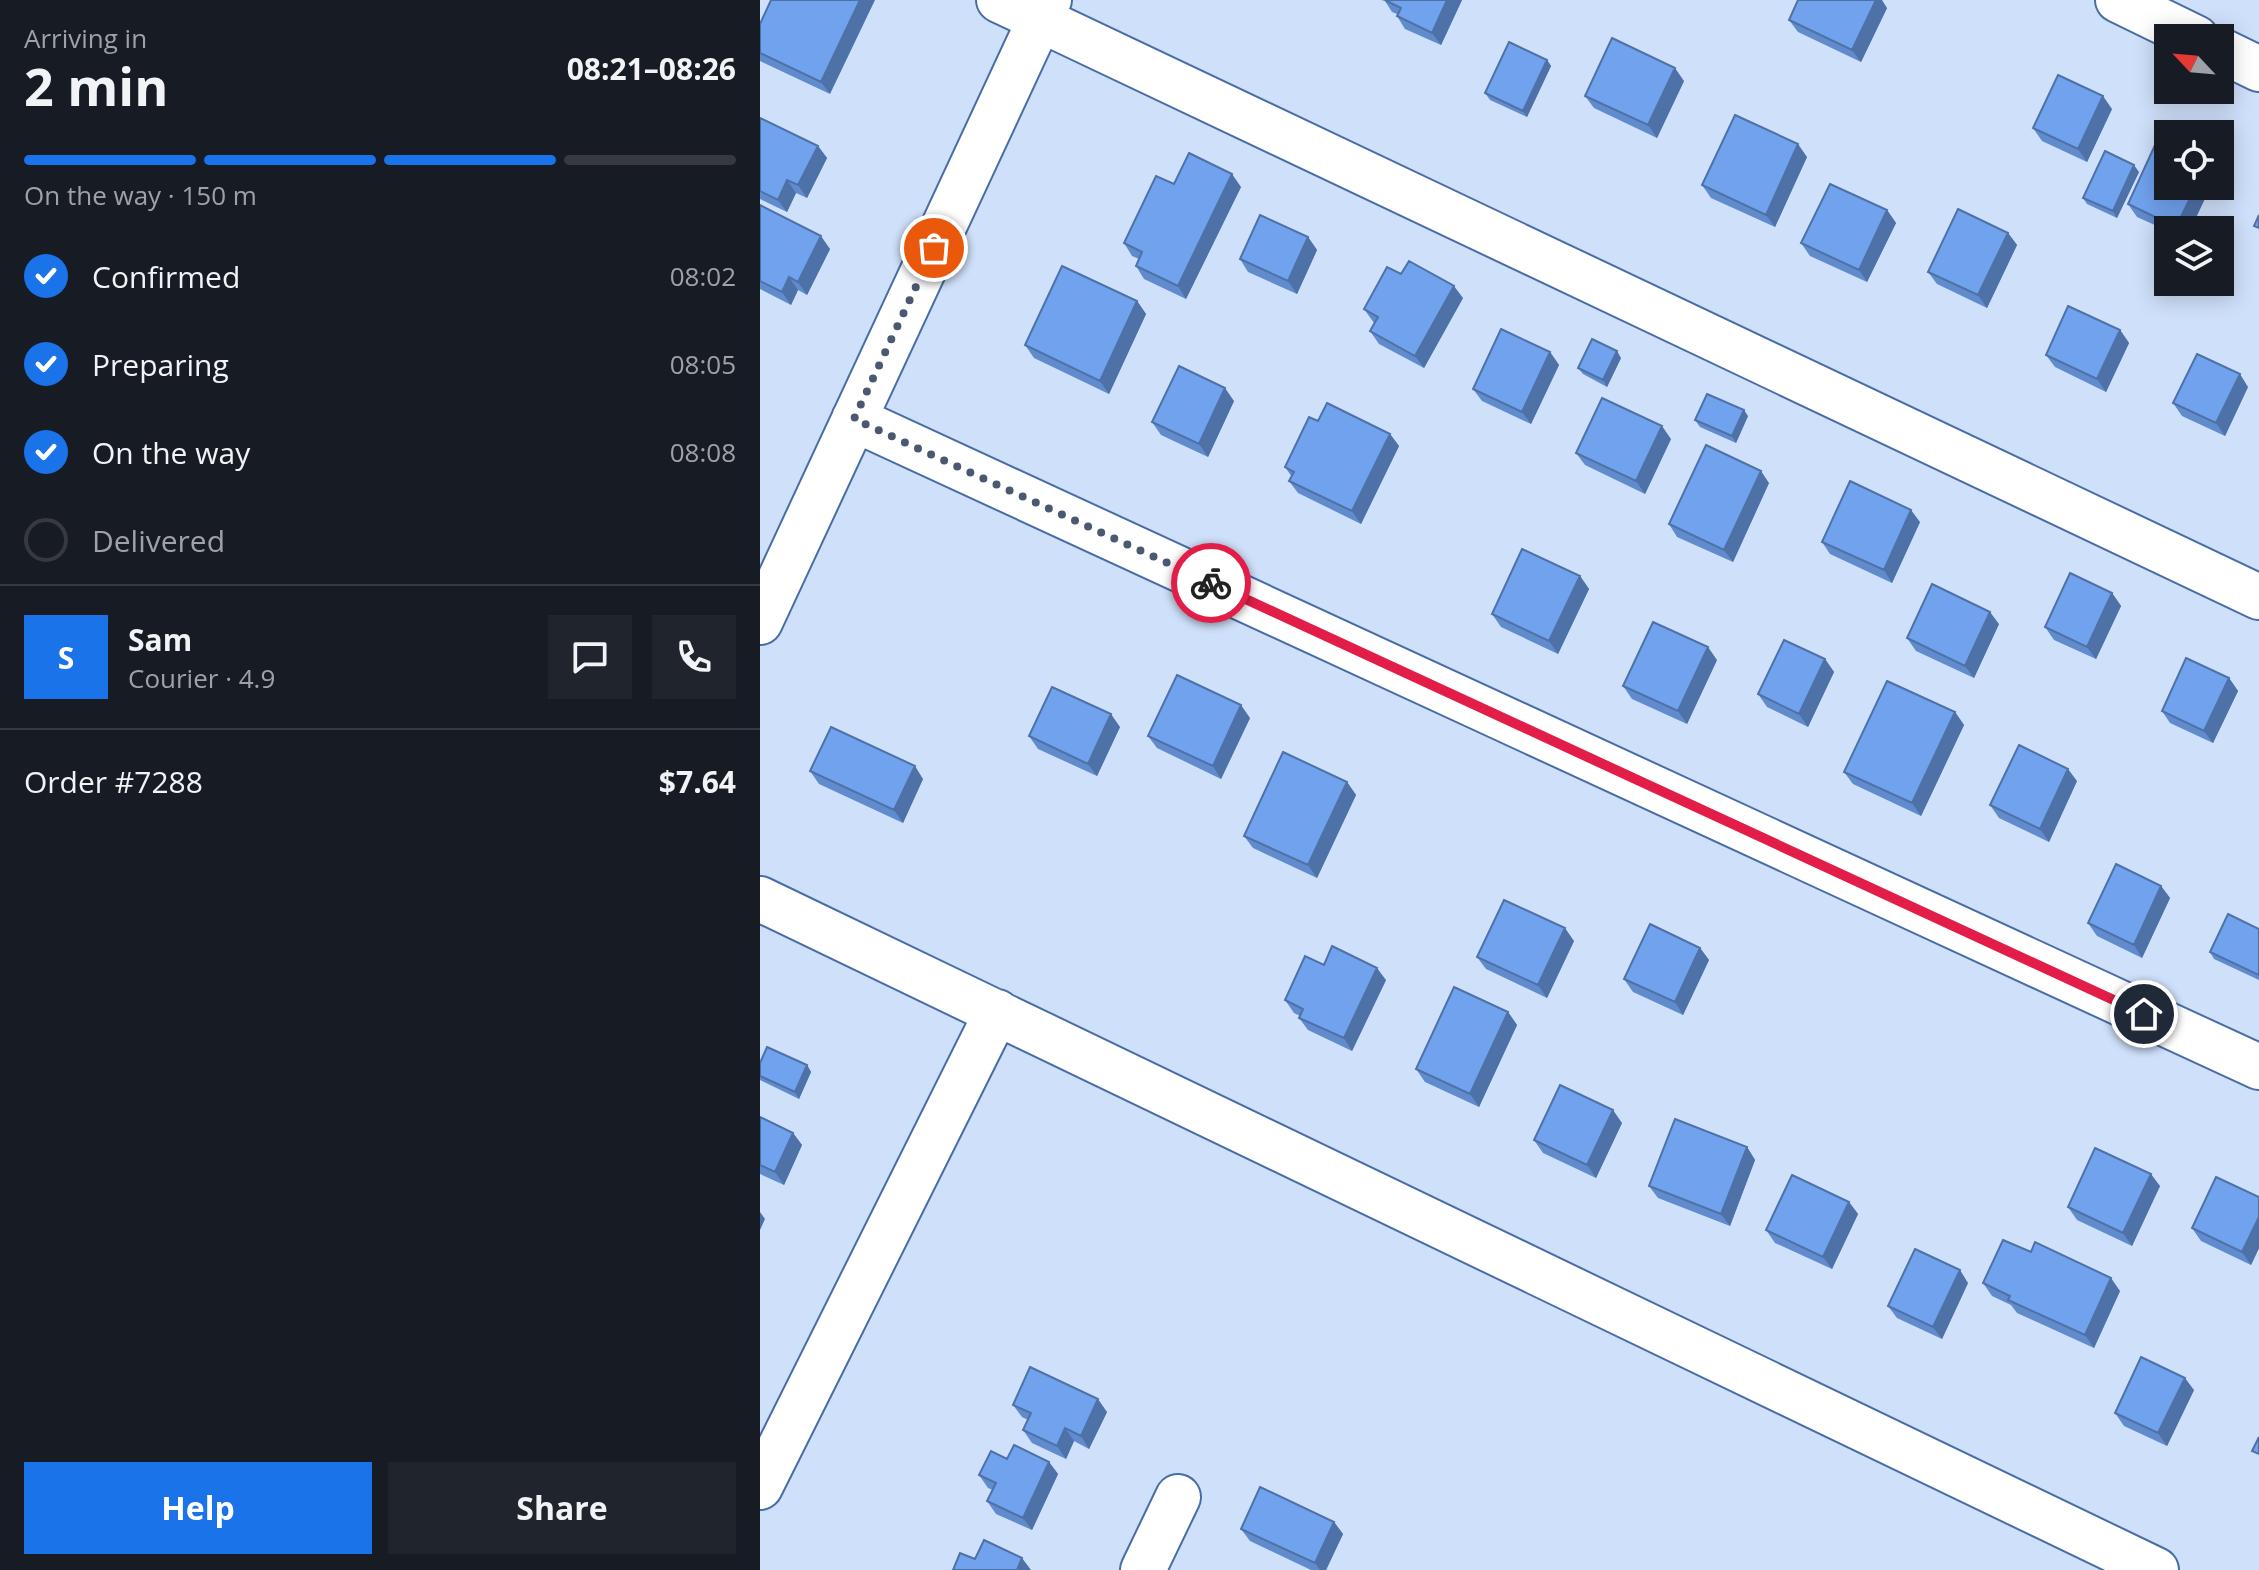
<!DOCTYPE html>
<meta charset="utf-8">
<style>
body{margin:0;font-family:"Open Sans",sans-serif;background:#20242c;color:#f1f3f6;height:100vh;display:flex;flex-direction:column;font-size:30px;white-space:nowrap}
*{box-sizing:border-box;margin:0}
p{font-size:26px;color:#9ea1a6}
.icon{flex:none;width:44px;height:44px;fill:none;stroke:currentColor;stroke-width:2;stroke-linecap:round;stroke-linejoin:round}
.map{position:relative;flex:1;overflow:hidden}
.sheet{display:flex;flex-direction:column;background:#171b24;width:760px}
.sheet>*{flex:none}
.needle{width:52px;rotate:296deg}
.fabs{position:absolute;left:1394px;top:24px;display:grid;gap:16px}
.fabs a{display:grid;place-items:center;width:80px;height:80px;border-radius:0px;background:#171b24;box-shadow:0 4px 20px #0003;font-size:40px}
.pin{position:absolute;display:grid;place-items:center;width:68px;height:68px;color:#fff;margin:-34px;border:4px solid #fff;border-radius:50%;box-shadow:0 2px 8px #0007}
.courier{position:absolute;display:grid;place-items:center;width:80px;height:80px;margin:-40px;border:6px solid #e11d48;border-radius:50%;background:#fff;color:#222;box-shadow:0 2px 10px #0007}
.summary em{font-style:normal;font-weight:700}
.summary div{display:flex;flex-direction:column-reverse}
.summary{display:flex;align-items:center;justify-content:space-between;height:136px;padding:0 24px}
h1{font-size:52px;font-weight:700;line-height:60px}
.bar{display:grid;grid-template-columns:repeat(4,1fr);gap:12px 8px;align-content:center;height:96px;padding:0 24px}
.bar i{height:10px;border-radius:6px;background:#363941}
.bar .on{background:#1a73e8}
.bar p{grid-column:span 4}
.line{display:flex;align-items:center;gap:20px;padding:0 24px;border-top:2px solid #363941}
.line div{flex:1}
.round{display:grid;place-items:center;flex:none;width:84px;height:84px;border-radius:0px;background:#20242c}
ol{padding:0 24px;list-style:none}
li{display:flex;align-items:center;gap:24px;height:88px}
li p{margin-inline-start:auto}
li .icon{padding:8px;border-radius:50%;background:#1a73e8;color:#fff;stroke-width:4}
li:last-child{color:#9ea1a6}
li i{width:44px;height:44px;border:4px solid #363941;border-radius:50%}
.cta{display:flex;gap:16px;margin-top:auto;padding:16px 24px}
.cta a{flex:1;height:92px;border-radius:0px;background:#1a73e8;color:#fff;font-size:32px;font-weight:700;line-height:92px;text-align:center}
.cta a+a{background:#20242c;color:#f1f3f6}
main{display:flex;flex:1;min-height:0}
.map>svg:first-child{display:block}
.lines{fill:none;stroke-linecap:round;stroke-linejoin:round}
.minor-casing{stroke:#486da6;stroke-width:48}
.minor{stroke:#fff;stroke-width:44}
.wall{fill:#608bcd}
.shaded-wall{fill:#4e71a7}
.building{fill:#70a2ee;stroke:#4e71a7;stroke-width:2}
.done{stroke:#4a5870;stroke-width:8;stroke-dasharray:0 14.4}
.route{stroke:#e11d48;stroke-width:10}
</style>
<main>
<section class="sheet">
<div class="summary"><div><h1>2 min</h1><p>Arriving in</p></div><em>08:21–08:26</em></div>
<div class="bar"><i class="on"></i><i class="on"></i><i class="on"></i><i></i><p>On the way · 150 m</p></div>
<ol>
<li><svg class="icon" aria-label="check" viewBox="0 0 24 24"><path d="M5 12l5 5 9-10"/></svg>Confirmed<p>08:02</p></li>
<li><svg class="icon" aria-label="check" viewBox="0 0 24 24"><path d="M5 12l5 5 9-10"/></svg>Preparing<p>08:05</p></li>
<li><svg class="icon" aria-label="check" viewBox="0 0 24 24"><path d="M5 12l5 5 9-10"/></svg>On the way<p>08:08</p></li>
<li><i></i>Delivered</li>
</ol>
<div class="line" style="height:144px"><b class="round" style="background:#1a73e8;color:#fff">S</b><div><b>Sam</b><p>Courier · 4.9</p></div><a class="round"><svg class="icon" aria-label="chat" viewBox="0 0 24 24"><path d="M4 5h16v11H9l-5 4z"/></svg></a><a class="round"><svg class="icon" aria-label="phone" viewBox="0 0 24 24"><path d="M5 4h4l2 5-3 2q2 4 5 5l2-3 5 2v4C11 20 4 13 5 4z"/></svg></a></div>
<div class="line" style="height:104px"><div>Order #7288</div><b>$7.64</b></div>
<div class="cta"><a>Help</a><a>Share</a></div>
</section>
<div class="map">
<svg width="1499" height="1570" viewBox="0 0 1499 1570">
<rect width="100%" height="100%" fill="#cfe0fa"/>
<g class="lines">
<!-- minor casing -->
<g class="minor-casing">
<path id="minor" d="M 239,0 L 1499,597
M 1358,0 L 1436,38
M 1460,50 L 1499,69
M 94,419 L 1499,1067
M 0,622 L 289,0
M 0,899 L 1396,1570
M 0,1487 L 237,1012
M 383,1570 L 418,1497"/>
</g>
<!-- minor -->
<use href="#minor" class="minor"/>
</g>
<!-- wall -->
<path class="wall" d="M 11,0 L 70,94 L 0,61 L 0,24 Z
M 621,0 L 702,0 L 681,45 L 645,29 L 637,16 L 637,14 L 632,12 L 625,1 Z
M 1127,8 L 1101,62 L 1038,32 L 1029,20 Z
M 787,60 L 791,66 L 767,117 L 730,100 L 725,93 Z
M 924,81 L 897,138 L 834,108 L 825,96 Z
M 1352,109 L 1327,162 L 1282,141 L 1273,128 Z
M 0,118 L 58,146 L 67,158 L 47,198 L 36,193 L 27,212 L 0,199 Z
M 1047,157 L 1015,227 L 951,198 L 942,185 Z
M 1379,172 L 1357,218 L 1327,204 L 1323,198 Z
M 414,184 L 481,187 L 426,299 L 384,279 L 376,266 L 379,259 L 372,256 L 364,243 Z
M 1451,186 L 1430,230 L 1408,230 L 1408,231 L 1377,217 L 1368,204 Z
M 0,205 L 70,249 L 47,295 L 38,290 L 31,305 L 0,289 Z
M 1127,210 L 1136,223 L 1107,282 L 1050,256 L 1041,243 Z
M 1248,233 L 1257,245 L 1227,308 L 1177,284 L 1168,272 Z
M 548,237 L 557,250 L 537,294 L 488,272 L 480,259 Z
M 641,274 L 703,298 L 664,368 L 619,344 L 610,331 L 614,323 L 604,309 Z
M 377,301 L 386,314 L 349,394 L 274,358 L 265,345 Z
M 1360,330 L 1369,343 L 1346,392 L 1295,367 L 1286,355 Z
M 790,352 L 799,365 L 771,424 L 722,401 L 713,389 Z
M 861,358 L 847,387 L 823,374 L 818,368 Z
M 1488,387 L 1465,436 L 1422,416 L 1413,403 Z
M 474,401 L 448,457 L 401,435 L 392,422 Z
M 988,416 L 976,443 L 940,427 L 935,420 Z
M 558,421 L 630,434 L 639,446 L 601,524 L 538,493 L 529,481 L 532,477 L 525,467 Z
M 911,439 L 885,494 L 825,465 L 816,453 Z
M 1009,483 L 973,562 L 917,537 L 909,524 Z
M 1160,522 L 1132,583 L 1070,554 L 1062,542 Z
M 820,576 L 829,589 L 798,654 L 741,627 L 732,614 Z
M 1352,593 L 1361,606 L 1336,659 L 1294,640 L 1285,627 Z
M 1239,624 L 1214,678 L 1156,651 L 1147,638 Z
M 1065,659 L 1074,672 L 1048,727 L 1007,707 L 998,694 Z
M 957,660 L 927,724 L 872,699 L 863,686 Z
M 1469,678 L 1478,691 L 1453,743 L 1410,723 L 1402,711 Z
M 1195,712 L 1204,725 L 1161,816 L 1093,784 L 1084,772 Z
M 490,718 L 461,779 L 397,748 L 388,736 Z
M 360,727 L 337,776 L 278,749 L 269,736 Z
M 50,771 L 163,779 L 143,823 L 59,784 Z
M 1317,781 L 1289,842 L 1239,818 L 1230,805 Z
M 587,782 L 596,795 L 557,878 L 493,848 L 484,836 Z
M 1401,886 L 1410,898 L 1382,958 L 1337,936 L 1328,923 Z
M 1499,929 L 1499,980 L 1454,959 L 1450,952 Z
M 814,941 L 787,998 L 726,969 L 717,957 Z
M 940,948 L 949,960 L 923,1015 L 873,992 L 864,979 Z
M 564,965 L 626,980 L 592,1051 L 548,1030 L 539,1018 L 540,1016 L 534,1013 L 525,1000 Z
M 748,1012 L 757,1025 L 719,1107 L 665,1082 L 656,1069 Z
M 0,1063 L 47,1065 L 51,1072 L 39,1099 L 0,1080 Z
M 0,1117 L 33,1133 L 42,1145 L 24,1185 L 0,1174 Z
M 862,1123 L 836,1178 L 783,1153 L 774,1140 Z
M 987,1147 L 995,1160 L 970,1226 L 898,1198 L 889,1186 Z
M 1400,1186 L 1372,1246 L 1317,1220 L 1308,1207 Z
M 1499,1197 L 1499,1248 L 1491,1265 L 1441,1241 L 1432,1228 Z
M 1089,1202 L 1098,1214 L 1072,1269 L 1015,1243 L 1006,1230 Z
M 1208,1283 L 1182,1339 L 1137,1318 L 1128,1306 Z
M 1223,1283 L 1360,1291 L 1334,1348 L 1257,1313 L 1251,1305 L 1232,1296 Z
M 1434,1390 L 1407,1446 L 1364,1426 L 1355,1413 Z
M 253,1405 L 347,1412 L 329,1449 L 314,1441 L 306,1459 L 272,1443 L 263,1430 L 268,1420 L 262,1417 Z
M 247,1459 L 289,1462 L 298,1474 L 272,1530 L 236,1514 L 227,1501 L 233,1490 L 228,1488 L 219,1475 Z
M 574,1522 L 583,1534 L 566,1570 L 551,1570 L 490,1541 L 481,1529 Z"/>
<!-- shaded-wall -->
<path class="shaded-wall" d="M 100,0 L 115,0 L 70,94 L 61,82 Z
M 687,0 L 702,0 L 681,45 L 672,33 Z
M 1116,0 L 1122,0 L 1127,8 L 1101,62 L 1092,50 Z
M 787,60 L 791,66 L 767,117 L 763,111 Z
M 915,68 L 924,81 L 897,138 L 888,125 Z
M 1343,96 L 1352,109 L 1327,162 L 1318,149 Z
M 1038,144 L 1047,157 L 1015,227 L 1006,215 Z
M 58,146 L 67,158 L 47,198 L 38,185 Z
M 1374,165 L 1379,172 L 1357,218 L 1353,211 Z
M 472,174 L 481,187 L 426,299 L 418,286 Z
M 27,180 L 36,193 L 27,212 L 18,200 Z
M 1436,186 L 1451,186 L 1430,230 L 1419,230 L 1416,227 Z
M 1127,210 L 1136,223 L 1107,282 L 1099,270 Z
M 1248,233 L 1257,245 L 1227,308 L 1218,295 Z
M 61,236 L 70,249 L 47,295 L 38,282 Z
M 548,237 L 557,250 L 537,294 L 528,281 Z
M 29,277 L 38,290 L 31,305 L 22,292 Z
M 694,286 L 703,298 L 664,368 L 655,356 Z
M 377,301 L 386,314 L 349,394 L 340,381 Z
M 1360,330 L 1369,343 L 1346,392 L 1337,379 Z
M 857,351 L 861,358 L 847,387 L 843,380 Z
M 790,352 L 799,365 L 771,424 L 762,412 Z
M 1480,374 L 1488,387 L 1465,436 L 1456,423 Z
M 465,388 L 474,401 L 448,457 L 439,444 Z
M 984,410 L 988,416 L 976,443 L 972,436 Z
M 902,426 L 911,439 L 885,494 L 876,481 Z
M 630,434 L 639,446 L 601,524 L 592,511 Z
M 1001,471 L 1009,483 L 973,562 L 964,550 Z
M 1151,510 L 1160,522 L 1132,583 L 1124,570 Z
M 820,576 L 829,589 L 798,654 L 789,641 Z
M 1352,593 L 1361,606 L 1336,659 L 1327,647 Z
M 1230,612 L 1239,624 L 1214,678 L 1205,666 Z
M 948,647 L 957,660 L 927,724 L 918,711 Z
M 1065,659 L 1074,672 L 1048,727 L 1039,714 Z
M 1469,678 L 1478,691 L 1453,743 L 1444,731 Z
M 481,705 L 490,718 L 461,779 L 453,766 Z
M 1195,712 L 1204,725 L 1161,816 L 1152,803 Z
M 351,714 L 360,727 L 337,776 L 328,764 Z
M 155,766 L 163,779 L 143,823 L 134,810 Z
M 1308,769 L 1317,781 L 1289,842 L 1280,829 Z
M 587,782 L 596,795 L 557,878 L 548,865 Z
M 1401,886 L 1410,898 L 1382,958 L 1374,945 Z
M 805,928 L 814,941 L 787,998 L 778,985 Z
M 940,948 L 949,960 L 923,1015 L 915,1002 Z
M 617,968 L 626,980 L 592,1051 L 584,1038 Z
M 748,1012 L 757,1025 L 719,1107 L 710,1094 Z
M 47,1065 L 51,1072 L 39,1099 L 35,1092 Z
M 853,1110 L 862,1123 L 836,1178 L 827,1165 Z
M 33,1133 L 42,1145 L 24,1185 L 15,1172 Z
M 987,1147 L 995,1160 L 970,1226 L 961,1214 Z
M 1391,1174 L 1400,1186 L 1372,1246 L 1363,1233 Z
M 1089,1202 L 1098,1214 L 1072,1269 L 1063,1257 Z
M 0,1212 L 5,1219 L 0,1230 Z
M 1499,1217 L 1499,1248 L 1491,1265 L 1482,1252 Z
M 1200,1270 L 1208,1283 L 1182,1339 L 1173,1327 Z
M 1351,1278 L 1360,1291 L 1334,1348 L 1325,1335 Z
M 1425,1378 L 1434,1390 L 1407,1446 L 1398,1433 Z
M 338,1399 L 347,1412 L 329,1449 L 321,1436 Z
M 305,1428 L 314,1441 L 306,1459 L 297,1446 Z
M 289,1462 L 298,1474 L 272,1530 L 263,1518 Z
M 574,1522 L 583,1534 L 566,1570 L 560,1570 L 555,1563 Z
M 262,1558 L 271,1570 L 257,1570 Z"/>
<!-- building -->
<path class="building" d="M 11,0 L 100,0 L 61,82 L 0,53 L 0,24 Z
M 625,0 L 687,0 L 672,33 L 637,16 L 641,8 Z
M 1038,0 L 1116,0 L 1092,50 L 1029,20 Z
M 852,38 L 915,68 L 888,125 L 825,96 Z
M 749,42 L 787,60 L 763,111 L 725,93 Z
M 1298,75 L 1343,96 L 1318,149 L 1273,128 Z
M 975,115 L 1038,144 L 1006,215 L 942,185 Z
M 0,118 L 58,146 L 38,185 L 27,180 L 18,200 L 0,191 Z
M 1395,145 L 1408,151 L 1408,186 L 1436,186 L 1416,227 L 1368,204 Z
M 1345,151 L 1374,165 L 1353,211 L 1323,198 Z
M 429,153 L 472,174 L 418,286 L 376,266 L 382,252 L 364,243 L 396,176 L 414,184 Z
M 1070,184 L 1127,210 L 1099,270 L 1041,243 Z
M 0,205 L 61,236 L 38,282 L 29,277 L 22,292 L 0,281 Z
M 1198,209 L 1248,233 L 1218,295 L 1168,272 Z
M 500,215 L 548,237 L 528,281 L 480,259 Z
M 1499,215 L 1499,228 L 1494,226 Z
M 649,261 L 694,286 L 655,356 L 610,331 L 618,317 L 604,309 L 627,267 L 641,274 Z
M 302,266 L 377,301 L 340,381 L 265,345 Z
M 1308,306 L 1360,330 L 1337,379 L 1286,355 Z
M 741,329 L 790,352 L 762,412 L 713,389 Z
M 832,339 L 857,351 L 843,380 L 818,368 Z
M 1437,354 L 1480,374 L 1456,423 L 1413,403 Z
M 419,366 L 465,388 L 439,444 L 392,422 Z
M 947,394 L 984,410 L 972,436 L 935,420 Z
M 842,398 L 902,426 L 876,481 L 816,453 Z
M 567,403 L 630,434 L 592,511 L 529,481 L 534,472 L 525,467 L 549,417 L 558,421 Z
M 946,445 L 1001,471 L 964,550 L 909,524 Z
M 1090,481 L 1151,510 L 1124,570 L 1062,542 Z
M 762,549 L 820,576 L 789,641 L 732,614 Z
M 1310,573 L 1352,593 L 1327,647 L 1285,627 Z
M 1172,584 L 1230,612 L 1205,666 L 1147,638 Z
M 893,622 L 948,647 L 918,711 L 863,686 Z
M 1024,640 L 1065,659 L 1039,714 L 998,694 Z
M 1426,658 L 1469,678 L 1444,731 L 1402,711 Z
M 417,675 L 481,705 L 453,766 L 388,736 Z
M 1127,681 L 1195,712 L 1152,803 L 1084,772 Z
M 292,687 L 351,714 L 328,764 L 269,736 Z
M 71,727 L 155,766 L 134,810 L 50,771 Z
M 1259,745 L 1308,769 L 1280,829 L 1230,805 Z
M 523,752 L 587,782 L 548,865 L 484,836 Z
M 1356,864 L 1401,886 L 1374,945 L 1328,923 Z
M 744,900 L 805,928 L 778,985 L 717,957 Z
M 1468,914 L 1499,929 L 1499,975 L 1450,952 Z
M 890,924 L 940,948 L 915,1002 L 864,979 Z
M 572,946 L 617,968 L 584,1038 L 539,1018 L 543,1009 L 525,1000 L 545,956 L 564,965 Z
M 694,987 L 748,1012 L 710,1094 L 656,1069 Z
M 7,1047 L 47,1065 L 35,1092 L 0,1076 L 0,1063 Z
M 800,1085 L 853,1110 L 827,1165 L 774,1140 Z
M 0,1117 L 33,1133 L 15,1172 L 0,1165 Z
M 915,1119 L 987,1147 L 961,1214 L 889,1186 Z
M 1335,1148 L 1391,1174 L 1363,1233 L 1308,1207 Z
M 1032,1175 L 1089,1202 L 1063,1257 L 1006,1230 Z
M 1456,1177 L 1499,1197 L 1499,1217 L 1482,1252 L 1432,1228 Z
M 1243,1240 L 1271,1252 L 1275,1242 L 1351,1278 L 1325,1335 L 1248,1300 L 1250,1296 L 1223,1283 Z
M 1155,1249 L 1200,1270 L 1173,1327 L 1128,1306 Z
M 1381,1357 L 1425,1378 L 1398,1433 L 1355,1413 Z
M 270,1367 L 338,1399 L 321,1436 L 305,1428 L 297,1446 L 263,1430 L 271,1413 L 253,1405 Z
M 1499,1437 L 1499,1454 L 1492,1451 Z
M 254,1445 L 289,1462 L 263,1518 L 227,1501 L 236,1483 L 219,1475 L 231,1451 L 247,1459 Z
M 500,1487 L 574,1522 L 555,1563 L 481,1529 Z
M 224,1540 L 262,1558 L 257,1570 L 193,1570 L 200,1553 L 215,1559 Z"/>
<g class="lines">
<!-- done -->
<path class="done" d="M 174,248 L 94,419 L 451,583"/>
<!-- route -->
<path class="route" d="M 451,583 L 1384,1014"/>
</g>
</svg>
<div class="fabs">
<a><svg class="needle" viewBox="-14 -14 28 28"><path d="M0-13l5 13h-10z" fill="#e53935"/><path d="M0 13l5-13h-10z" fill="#9ea1a6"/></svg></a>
<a><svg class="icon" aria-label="locate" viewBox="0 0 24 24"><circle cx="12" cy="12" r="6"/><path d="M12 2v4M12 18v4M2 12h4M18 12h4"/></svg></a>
<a><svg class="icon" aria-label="layers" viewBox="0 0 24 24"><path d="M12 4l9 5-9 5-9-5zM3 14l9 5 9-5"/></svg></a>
</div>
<div class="pin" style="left:174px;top:248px;background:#ea580c"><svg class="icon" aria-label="bag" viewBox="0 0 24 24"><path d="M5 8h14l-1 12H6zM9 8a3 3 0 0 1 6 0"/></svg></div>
<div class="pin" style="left:1384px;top:1014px;background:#1f2937"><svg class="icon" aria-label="home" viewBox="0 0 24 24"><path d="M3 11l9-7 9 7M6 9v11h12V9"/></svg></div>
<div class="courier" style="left:451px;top:583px"><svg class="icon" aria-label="bike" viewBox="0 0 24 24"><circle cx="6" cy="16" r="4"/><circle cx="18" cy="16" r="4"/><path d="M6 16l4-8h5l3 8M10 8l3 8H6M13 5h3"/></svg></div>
</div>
</main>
